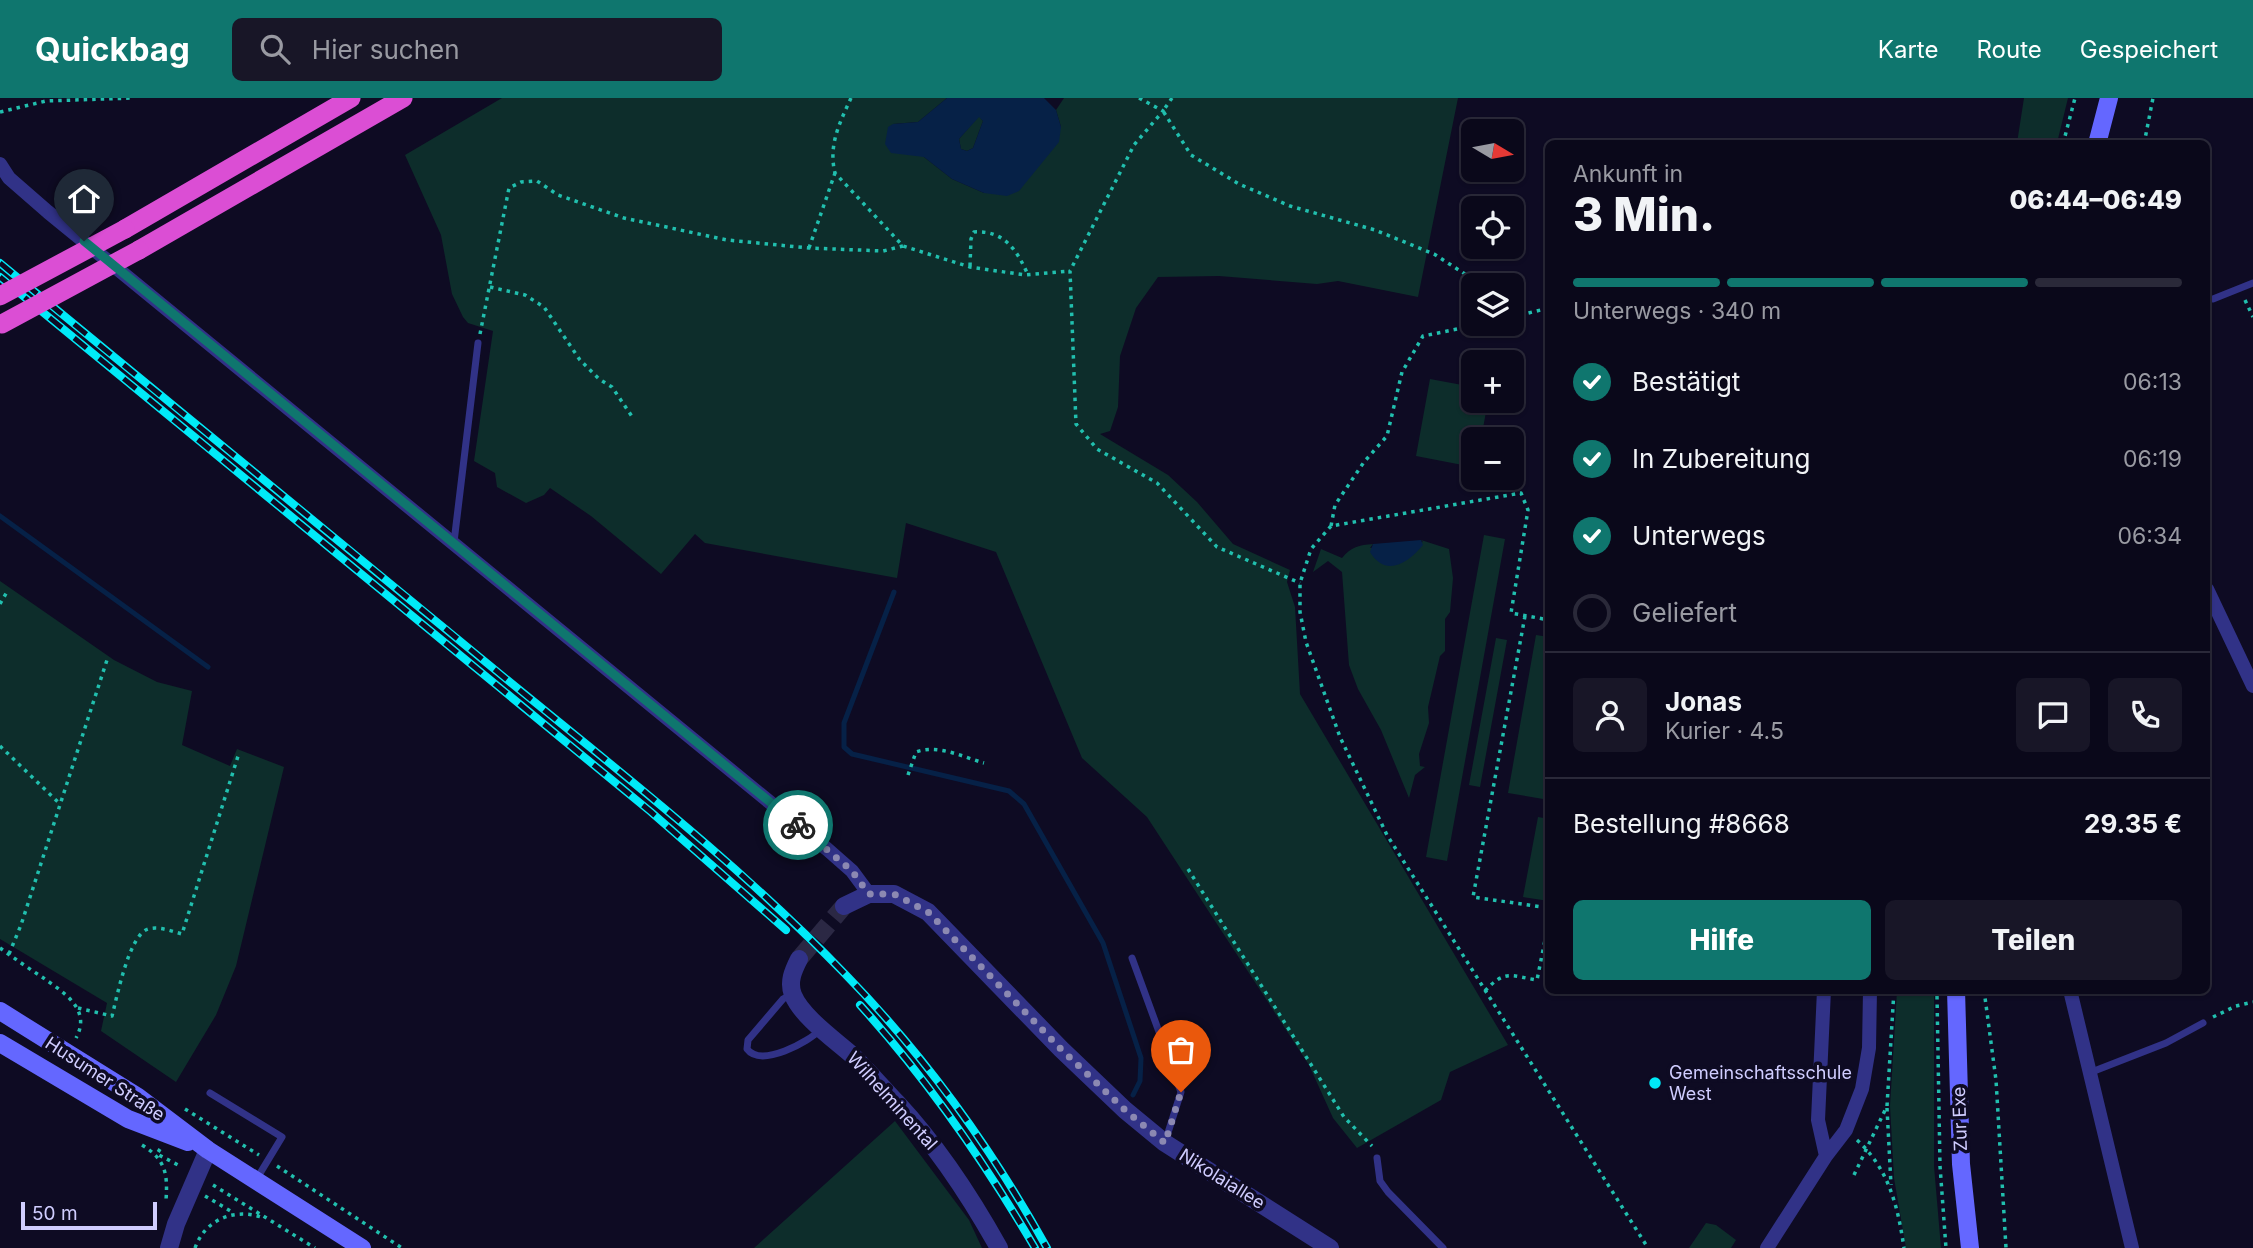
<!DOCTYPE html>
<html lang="de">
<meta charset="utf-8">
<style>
body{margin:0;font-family:Inter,sans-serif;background:#181627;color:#f1f3f6;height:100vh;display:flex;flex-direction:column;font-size:26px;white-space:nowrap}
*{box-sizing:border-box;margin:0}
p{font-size:23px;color:#999aa2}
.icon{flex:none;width:38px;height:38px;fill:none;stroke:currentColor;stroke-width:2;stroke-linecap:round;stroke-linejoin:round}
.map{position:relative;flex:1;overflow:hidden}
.panel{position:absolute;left:1545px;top:42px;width:665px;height:854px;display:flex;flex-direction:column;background:#0a081a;border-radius:10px;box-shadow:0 2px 5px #0004,0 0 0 2px #2a2939}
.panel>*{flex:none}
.needle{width:46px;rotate:100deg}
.controls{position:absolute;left:1461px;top:21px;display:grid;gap:14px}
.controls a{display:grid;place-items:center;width:63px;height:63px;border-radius:10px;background:#0a081a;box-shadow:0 2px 5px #0004,0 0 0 2px #2a2939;font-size:35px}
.scale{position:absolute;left:21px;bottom:18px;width:136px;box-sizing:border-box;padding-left:7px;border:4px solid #d0cdff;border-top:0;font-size:19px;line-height:24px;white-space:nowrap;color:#d0cdff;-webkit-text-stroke:5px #0e0b23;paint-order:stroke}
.pin{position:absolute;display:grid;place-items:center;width:60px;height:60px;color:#fff;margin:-72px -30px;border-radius:50% 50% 50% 0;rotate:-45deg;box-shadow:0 0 7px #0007}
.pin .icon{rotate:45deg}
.courier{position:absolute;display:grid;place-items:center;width:70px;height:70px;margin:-35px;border:5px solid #0f766e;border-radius:50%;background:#fff;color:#222;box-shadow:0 2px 9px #0007}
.head em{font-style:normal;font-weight:800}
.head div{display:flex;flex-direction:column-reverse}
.head{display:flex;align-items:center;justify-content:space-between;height:119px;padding:0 28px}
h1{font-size:46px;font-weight:800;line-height:52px}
.bar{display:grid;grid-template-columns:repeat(4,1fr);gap:10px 7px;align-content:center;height:84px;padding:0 28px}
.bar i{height:9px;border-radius:5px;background:#2a2939}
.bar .current{background:#0f766e}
.bar p{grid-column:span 4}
.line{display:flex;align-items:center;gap:18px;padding:0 28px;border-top:2px solid #2a2939}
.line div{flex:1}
.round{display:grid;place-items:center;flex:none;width:74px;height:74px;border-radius:10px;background:#181627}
ol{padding:0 28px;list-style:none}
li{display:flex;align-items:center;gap:21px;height:77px}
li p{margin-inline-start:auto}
li .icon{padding:7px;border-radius:50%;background:#0f766e;color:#fff;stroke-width:4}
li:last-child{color:#999aa2}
li i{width:38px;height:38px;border:4px solid #2a2939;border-radius:50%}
.action{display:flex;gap:14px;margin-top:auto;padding:14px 28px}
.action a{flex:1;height:80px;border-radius:10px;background:#0f766e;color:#fff;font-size:28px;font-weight:800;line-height:80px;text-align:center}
.action a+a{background:#181627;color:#f1f3f6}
header{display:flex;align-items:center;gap:42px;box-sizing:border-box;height:98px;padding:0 35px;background:#0f766e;color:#fff}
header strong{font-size:33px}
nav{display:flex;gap:38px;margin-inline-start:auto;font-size:24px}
.search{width:490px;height:63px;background:#181627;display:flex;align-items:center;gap:18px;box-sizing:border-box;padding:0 24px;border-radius:10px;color:#999aa2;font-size:26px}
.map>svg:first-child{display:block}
.green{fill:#0d2d2b}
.water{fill:#062147;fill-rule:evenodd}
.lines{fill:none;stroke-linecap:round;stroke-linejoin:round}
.stream{stroke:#062147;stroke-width:5}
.tertiary-tunnel{stroke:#2b2844;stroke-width:18;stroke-dasharray:18 9;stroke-linecap:butt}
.path{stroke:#21bfae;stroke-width:3.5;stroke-dasharray:3.5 5;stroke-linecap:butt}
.service{stroke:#313287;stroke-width:7}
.minor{stroke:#313287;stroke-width:14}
.tertiary{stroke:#313287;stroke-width:18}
.secondary{stroke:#6467ff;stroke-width:18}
.trunk{stroke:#db4ed4;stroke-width:19}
.rail-casing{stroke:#00eaf8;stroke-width:8}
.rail{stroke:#0e0b23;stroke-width:5;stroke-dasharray:16;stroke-linecap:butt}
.trunk-bridge{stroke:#db4ed4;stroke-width:19}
.done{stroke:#8c89b2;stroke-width:7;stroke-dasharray:0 12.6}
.route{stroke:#0f766e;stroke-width:9}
.poi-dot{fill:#00eaf8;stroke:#0e0b23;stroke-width:2.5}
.labels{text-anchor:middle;stroke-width:7;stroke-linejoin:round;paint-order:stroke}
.poi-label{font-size:18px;fill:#d0cdff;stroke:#0e0b23;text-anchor:start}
.street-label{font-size:18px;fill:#d0cdff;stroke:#0e0b23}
</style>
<header>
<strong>Quickbag</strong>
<div class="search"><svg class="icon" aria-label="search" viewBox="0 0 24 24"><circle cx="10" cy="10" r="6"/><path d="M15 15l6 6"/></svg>Hier suchen</div>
<nav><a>Karte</a><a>Route</a><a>Gespeichert</a></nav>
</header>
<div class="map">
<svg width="2253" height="1150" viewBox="0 0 2253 1150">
<rect width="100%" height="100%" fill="#0e0b23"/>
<!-- green -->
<path class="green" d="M 502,0 L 947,0 L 918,24 L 893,26 L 924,59 L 952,81 L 984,95 L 1061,29 L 1056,12 L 1064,0 L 1458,0 L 1418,199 L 1338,183 L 1317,186 L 1219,178 L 1158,179 L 1136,210 L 1120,258 L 1118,309 L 1110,333 L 1100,336 L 1168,377 L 1197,404 L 1233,446 L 1290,472 L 1287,484 L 1295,509 L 1300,596 L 1508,947 L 1450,974 L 1441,1002 L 1357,1050 L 1333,1020 L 1309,967 L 1147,719 L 1082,660 L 996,454 L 906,425 L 897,480 L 705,445 L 695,436 L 661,476 L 591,418 L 550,390 L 544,397 L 526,405 L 497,389 L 495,375 L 474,363 L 493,233 L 468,225 L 463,219 L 452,196 L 441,137 L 405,57 Z
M 2024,0 L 2068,0 L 2057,45 L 2017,45 Z
M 979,18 L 983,23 L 973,50 L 967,53 L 961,51 L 959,41 Z
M 1430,281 L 1473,289 L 1474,303 L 1488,303 L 1481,341 L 1474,341 L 1473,369 L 1416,358 Z
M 1484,437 L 1505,441 L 1447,763 L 1426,759 Z
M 1421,442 L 1449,451 L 1453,480 L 1450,514 L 1445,521 L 1445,553 L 1440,558 L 1428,609 L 1429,625 L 1419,656 L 1420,668 L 1425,669 L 1415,677 L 1409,700 L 1381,632 L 1358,591 L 1349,567 L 1342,474 L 1328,463 L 1313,474 L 1321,451 L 1342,460 C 1351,449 1359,447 1373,446 L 1370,450 L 1423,444 Z
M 0,483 L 114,562 L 157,584 L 192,593 L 182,647 L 230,668 L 237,651 L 284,669 L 236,868 L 216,917 L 176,984 L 101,933 L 107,905 L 0,841 Z
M 1536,537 L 1549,539 L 1549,702 L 1508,695 Z
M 1496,540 L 1507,542 L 1480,689 L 1469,687 Z
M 1538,719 L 1549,721 L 1549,803 L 1523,799 Z
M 1897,893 L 1934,893 L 1934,1068 L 1941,1150 L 1906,1150 L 1894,1080 L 1890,1008 Z
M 895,1023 L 969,1122 L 982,1150 L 754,1150 Z
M 1706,1125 L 1716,1127 L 1736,1142 L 1731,1150 L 1689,1150 Z"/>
<!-- water -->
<path class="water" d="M 947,0 L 1044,0 L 1056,12 L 1061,29 L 1059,44 L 1019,93 L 1007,98 L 984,95 L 952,81 L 924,59 L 891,55 L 885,46 L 888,29 L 893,26 L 918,24 ZM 979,19 L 983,23 L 973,50 L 967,53 L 961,51 L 959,41 Z
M 1421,442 L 1423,447 C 1408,465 1386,480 1370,454 L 1373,446 Z"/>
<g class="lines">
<!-- stream -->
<path class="stream" d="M 0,418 L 208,569
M 894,494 L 844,625 L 844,649 L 852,656 L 1009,693 L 1024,706 L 1103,845 L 1141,960 L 1140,983 L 1133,997"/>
<!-- tertiary-tunnel -->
<path class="tertiary-tunnel" d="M 799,861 L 844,808"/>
<!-- path -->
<path class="path" d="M 851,0 C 840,24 828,47 835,75 L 903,148 L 970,169 L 1025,177 L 1070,173
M 1139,0 L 1163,13 L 1134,47 L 1070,173 L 1076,326 L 1097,351 L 1157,385 L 1217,449 L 1300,485
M 1172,0 L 1163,13 L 1191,57 L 1239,86 L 1290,108 L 1375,132 L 1434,156 L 1465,176 L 1475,187
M 0,14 L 46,3 L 133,0
M 2063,46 L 2075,0
M 2144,46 L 2153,0
M 809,150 L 835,75
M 970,168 L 971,141 L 974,134 C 1004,132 1017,152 1028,177
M 490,189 L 525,197 L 544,209 L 580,262 L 599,281 L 612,289 L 633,320
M 2245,202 L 2253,219
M 1512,219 L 1549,210
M 1482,226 L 1423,238 L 1402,274 L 1387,338 L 1364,364 L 1335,407 L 1331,428 L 1521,395 L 1528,412 L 1511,515 L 1549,522
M 480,236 L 509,90 L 521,84 L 537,83 L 558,97 L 624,120 L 727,142 L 809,150 L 883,153 L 903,148
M 1331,428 L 1311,451 L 1300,485 L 1300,514 L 1306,544 L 1340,639 L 1387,737 L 1648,1150
M 0,506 L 8,492
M 1525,518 L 1473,799 L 1549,810
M 0,648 L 60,706
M 908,677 L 916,654 C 938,646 963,659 984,665
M 1188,771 L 1344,1019 L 1372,1048
M 0,850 C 14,860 28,870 42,879 C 63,894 92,911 76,940
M 9,856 L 21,827 L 107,562
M 1984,892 L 1996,982 L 2006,1150
M 1485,893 C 1505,871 1511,878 1537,882 L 1549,822
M 1937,898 L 1940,1068 L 1946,1150
M 78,910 L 112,918 C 117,899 129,837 148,831 C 159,828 171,833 182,836 L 239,655
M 2213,919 L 2236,908 L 2253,904
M 1887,1010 L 1891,1087
M 185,1011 L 259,1057
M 1857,1042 C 1889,1071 1898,1109 1904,1150
M 142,1047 C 165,1061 168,1075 166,1102
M 160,1051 L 157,1056 L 182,1069
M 277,1068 L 402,1150
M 1854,1077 L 1887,1008 L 1894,892
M 213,1087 L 315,1150
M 205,1098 L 234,1115
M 195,1150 C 205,1122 233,1110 261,1119"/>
<!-- service -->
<path class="service" d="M 2213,201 L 2253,185
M 454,444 L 478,245
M 1132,860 L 1181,994 L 1165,1044
M 792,896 L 783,901 L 748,942 L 747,951 C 761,970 809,944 821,931
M 2089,975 L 2166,945 L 2203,925
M 210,995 L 282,1039 L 256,1082
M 1377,1060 L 1380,1083 L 1388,1094 L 1443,1150"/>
<!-- minor -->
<path class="minor" d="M 0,66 L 9,80 L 48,114 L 827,751 L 852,773 L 869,796
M 2207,491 L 2253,588
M 1824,892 L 1818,1022 L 1826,1058
M 2070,892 L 2132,1150
M 1767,1150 L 1826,1058 L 1846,1032 L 1862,991 L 1869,950 L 1870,892"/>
<!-- tertiary -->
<path class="tertiary" d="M 844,808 L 869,796 L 894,796 L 928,814 L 1061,951 L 1125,1012 L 1165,1045 L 1330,1150
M 799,861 C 793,873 788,884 793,897 C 802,919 835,942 853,958 C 868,973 883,990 897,1005 C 938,1049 970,1098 999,1150
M 169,1150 L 176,1126 L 208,1052"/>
<!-- secondary -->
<path class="secondary" d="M 2097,46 L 2109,0
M 1956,892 L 1961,1066 L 1970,1150
M 0,913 L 138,999 L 208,1052 L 362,1150
M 0,945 L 128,1021 L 188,1044"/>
<!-- trunk -->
<path class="trunk" d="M 125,131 L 351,0
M 139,152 L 403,0"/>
<!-- rail casing -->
<g class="rail-casing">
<path id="rail" d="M 0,165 C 168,304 337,441 505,580 C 621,675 741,768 845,876 C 924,957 992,1051 1047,1150
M 0,179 L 651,714 L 786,832
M 860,907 C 927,981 984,1063 1035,1150"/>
</g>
<!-- rail -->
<use href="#rail" class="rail"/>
<!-- trunk-bridge -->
<path class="trunk-bridge" d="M 0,198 L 125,131
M 2,226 L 139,152"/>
</g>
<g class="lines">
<!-- done -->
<path class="done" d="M 798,727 L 852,773 L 869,796 L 894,796 L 928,814 L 1061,951 L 1125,1012 L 1165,1045 L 1181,994"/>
<!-- route -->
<path class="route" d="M 84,143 L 798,727"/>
</g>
<!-- markers -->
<circle class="poi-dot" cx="1655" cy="985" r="7"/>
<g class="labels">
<!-- poi labels -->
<g class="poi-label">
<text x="1669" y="981">Gemeinschaftsschule<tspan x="1669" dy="21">West</tspan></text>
</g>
<!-- street labels -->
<g class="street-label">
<text transform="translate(105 981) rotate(33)" y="6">Husumer Straße</text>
<text transform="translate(892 1003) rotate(48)" y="6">Wilhelminental</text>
<text transform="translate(1960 1021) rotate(-92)" y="6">Zur Exe</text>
<text transform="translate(1222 1081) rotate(32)" y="6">Nikolaiallee</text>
</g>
</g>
</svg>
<div class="controls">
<a><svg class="needle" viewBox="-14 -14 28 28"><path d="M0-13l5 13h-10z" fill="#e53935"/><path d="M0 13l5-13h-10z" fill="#999aa2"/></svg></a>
<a><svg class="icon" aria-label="locate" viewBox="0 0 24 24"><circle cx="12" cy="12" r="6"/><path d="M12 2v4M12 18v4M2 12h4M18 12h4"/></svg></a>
<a><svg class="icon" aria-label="layers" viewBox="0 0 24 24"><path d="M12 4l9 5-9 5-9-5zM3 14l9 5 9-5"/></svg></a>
<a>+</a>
<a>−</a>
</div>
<div class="scale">50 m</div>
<div class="pin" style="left:1181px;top:994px;background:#ea580c"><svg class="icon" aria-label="bag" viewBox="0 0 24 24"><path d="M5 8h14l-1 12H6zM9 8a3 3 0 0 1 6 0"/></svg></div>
<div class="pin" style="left:84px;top:143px;background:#1f2937"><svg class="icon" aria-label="home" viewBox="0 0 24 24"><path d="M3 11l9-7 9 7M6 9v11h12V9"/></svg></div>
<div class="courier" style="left:798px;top:727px"><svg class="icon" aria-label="bike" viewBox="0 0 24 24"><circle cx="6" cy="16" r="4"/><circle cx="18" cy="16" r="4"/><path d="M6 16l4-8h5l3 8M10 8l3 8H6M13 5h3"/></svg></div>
<section class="panel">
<div class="head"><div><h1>3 Min.</h1><p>Ankunft in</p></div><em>06:44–06:49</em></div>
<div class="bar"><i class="current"></i><i class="current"></i><i class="current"></i><i></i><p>Unterwegs · 340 m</p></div>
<ol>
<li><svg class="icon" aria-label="check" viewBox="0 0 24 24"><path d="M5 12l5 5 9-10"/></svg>Bestätigt<p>06:13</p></li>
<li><svg class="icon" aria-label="check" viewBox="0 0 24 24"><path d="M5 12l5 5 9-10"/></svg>In Zubereitung<p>06:19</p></li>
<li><svg class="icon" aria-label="check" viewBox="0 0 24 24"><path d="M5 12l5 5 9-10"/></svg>Unterwegs<p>06:34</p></li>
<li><i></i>Geliefert</li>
</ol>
<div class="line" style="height:126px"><a class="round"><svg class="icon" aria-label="person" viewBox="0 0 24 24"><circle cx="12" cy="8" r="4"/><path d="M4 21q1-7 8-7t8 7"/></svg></a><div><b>Jonas</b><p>Kurier · 4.5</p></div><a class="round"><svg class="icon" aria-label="chat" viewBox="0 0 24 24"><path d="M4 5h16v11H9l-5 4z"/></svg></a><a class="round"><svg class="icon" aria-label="phone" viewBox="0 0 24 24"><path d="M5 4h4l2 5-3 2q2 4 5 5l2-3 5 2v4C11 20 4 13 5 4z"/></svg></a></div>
<div class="line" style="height:91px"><div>Bestellung #8668</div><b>29.35 €</b></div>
<div class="action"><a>Hilfe</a><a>Teilen</a></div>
</section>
</div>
